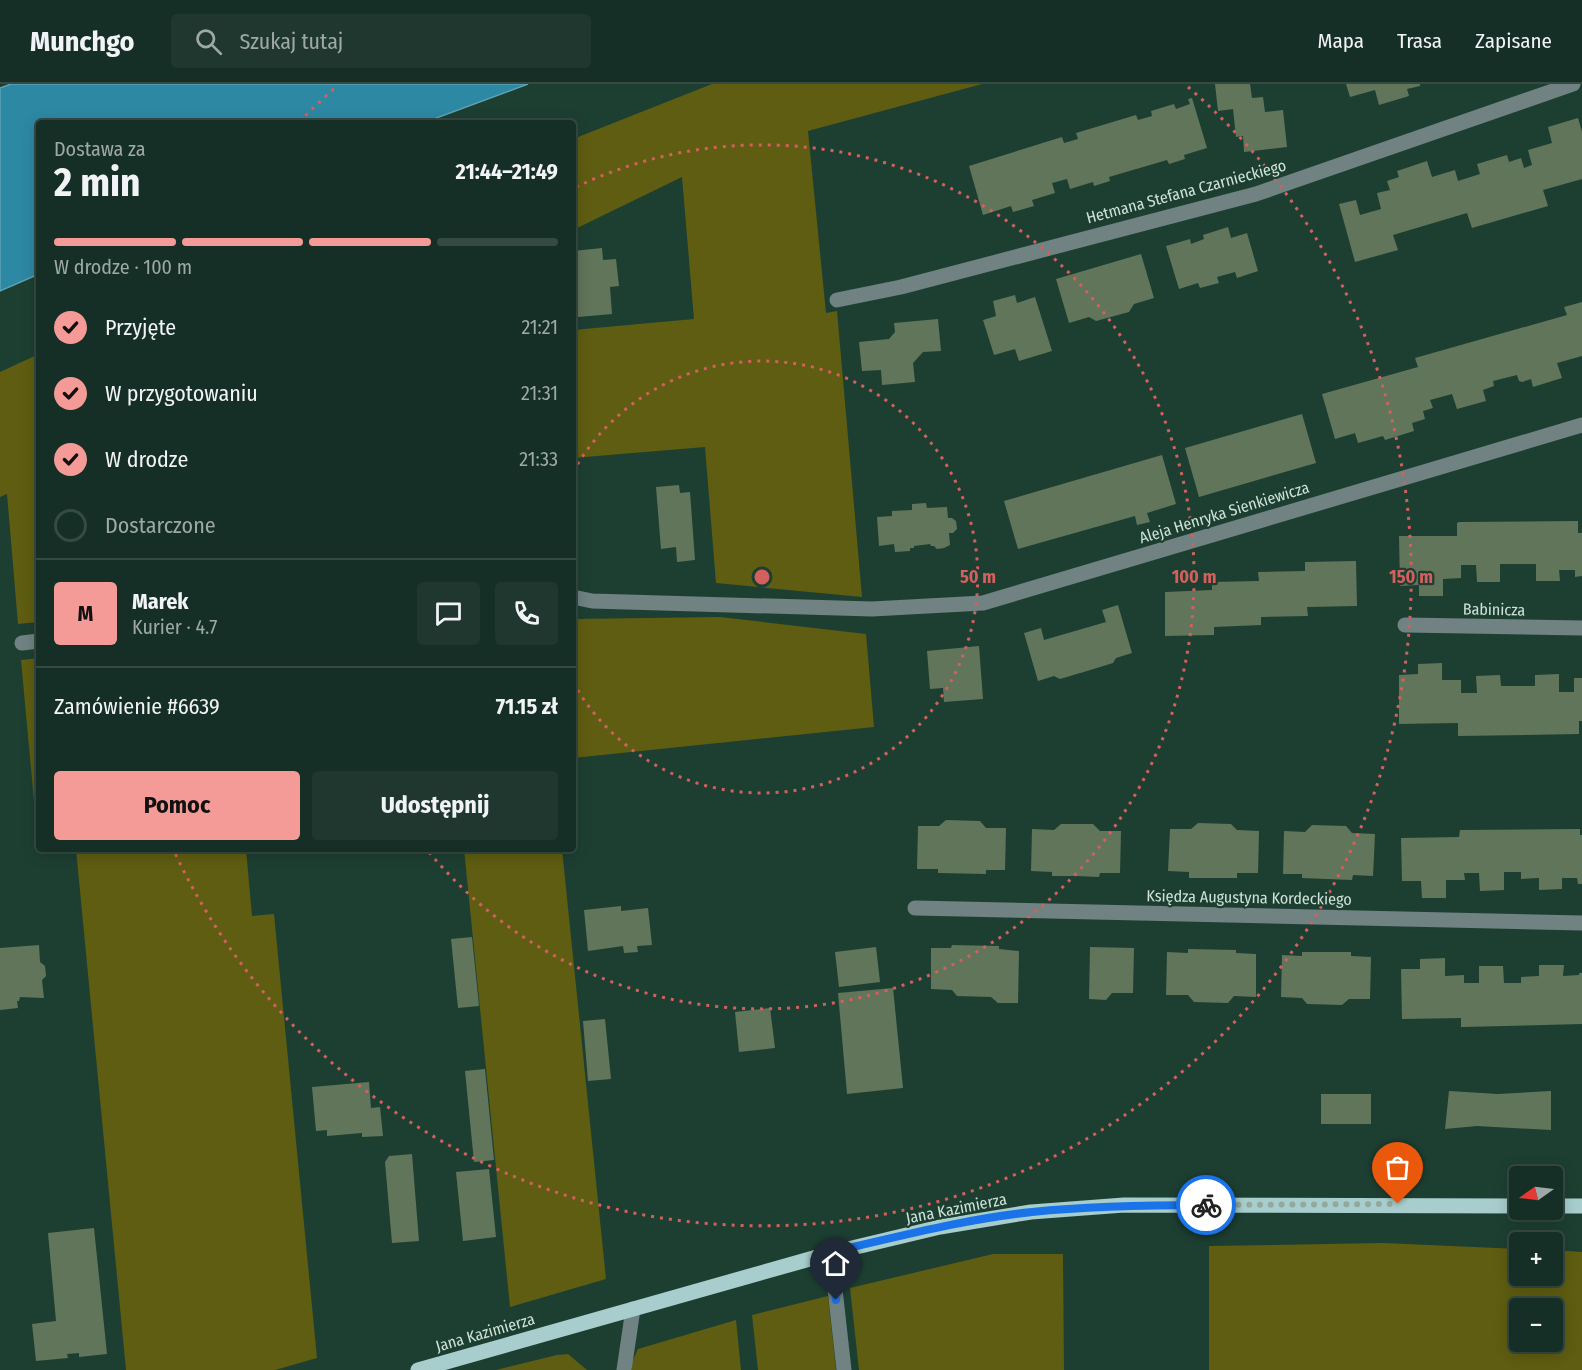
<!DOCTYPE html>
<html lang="pl">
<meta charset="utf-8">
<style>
body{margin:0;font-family:"Fira Sans Condensed",sans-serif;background:#1f372e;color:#f1f3f6;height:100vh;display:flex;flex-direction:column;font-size:22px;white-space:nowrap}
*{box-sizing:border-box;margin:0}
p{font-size:20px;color:#9ea9a7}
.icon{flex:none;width:33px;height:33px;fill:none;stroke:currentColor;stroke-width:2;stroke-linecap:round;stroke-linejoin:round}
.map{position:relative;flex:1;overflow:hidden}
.panel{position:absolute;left:36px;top:36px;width:540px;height:732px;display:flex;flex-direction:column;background:#162f26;border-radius:6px;box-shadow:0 3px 15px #0003,0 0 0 2px #354a43}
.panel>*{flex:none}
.needle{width:39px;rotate:256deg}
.buttons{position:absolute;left:1509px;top:1082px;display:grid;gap:12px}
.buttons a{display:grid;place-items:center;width:54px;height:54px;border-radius:6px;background:#162f26;box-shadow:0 3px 15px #0003,0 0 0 2px #354a43;font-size:30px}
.pin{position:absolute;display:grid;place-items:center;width:51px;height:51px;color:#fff;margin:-62px -26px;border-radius:50% 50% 50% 0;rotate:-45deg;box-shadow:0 0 6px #0007}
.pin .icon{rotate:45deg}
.courier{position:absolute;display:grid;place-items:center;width:60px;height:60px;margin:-30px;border:4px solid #1a73e8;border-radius:50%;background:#fff;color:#222;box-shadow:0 2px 8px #0007}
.summary em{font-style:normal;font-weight:700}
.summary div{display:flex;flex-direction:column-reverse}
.summary{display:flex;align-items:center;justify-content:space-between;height:102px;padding:0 18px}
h1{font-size:39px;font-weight:700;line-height:45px}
.bar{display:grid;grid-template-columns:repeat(4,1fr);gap:9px 6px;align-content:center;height:72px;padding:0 18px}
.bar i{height:8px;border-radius:4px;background:#354a43}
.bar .selected{background:#f59b97}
.bar p{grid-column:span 4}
.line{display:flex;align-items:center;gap:15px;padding:0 18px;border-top:2px solid #354a43}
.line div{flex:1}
.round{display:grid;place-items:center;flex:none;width:63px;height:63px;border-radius:6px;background:#1f372e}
ol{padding:0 18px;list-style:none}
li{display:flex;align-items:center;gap:18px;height:66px}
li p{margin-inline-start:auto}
li .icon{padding:6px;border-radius:50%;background:#f59b97;color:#111;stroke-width:4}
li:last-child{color:#9ea9a7}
li i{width:33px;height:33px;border:3px solid #354a43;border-radius:50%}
.button{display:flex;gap:12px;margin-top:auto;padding:12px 18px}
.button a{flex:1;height:69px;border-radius:6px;background:#f59b97;color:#111;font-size:24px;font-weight:700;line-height:69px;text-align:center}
.button a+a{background:#1f372e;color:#f1f3f6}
header{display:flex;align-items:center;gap:36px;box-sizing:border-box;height:84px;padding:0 30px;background:#162f26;border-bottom:2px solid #354a43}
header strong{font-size:28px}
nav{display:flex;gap:33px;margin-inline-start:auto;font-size:21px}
.search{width:420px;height:54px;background:#1f372e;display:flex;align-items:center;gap:15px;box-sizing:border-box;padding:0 21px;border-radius:6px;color:#9ea9a7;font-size:22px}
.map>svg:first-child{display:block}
.green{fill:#5f5d11;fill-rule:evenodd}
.water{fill:#2d88a4;stroke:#5ea3b4;stroke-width:1.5}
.building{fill:#61755a}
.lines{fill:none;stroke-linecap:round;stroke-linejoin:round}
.minor{stroke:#708282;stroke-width:15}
.major{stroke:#a7cdcc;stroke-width:15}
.done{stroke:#91a99f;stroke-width:6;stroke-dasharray:0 10.8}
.route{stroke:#1a73e8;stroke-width:8}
.ring{fill:none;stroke:#d4605d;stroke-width:3;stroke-dasharray:3 6}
.labels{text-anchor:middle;stroke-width:4.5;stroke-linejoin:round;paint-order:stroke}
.street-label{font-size:16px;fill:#cfe2d9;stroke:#1d3f32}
.centre{fill:#d4605d;stroke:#1d3f32;stroke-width:3}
.ring-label{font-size:18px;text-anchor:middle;font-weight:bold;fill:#d4605d;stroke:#1d3f32;stroke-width:4.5;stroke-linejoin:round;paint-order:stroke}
</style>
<header>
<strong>Munchgo</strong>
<div class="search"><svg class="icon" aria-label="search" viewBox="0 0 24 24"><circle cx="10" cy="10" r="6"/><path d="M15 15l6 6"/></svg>Szukaj tutaj</div>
<nav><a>Mapa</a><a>Trasa</a><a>Zapisane</a></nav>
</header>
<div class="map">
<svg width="1582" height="1286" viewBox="0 0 1582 1286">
<rect width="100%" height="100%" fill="#1d3f32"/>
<!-- green -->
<path class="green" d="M 712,0 L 982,0 L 808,47 L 826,229 L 837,227 L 862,513 L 716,499 L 705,363 L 573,374 L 573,246 L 694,235 L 682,93 L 573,146 L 573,55 Z
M 39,270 L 39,538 L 18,540 L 7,410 L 0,413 L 0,288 Z
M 720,533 L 866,550 L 874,643 L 573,674 L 573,535 Z
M 39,574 L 39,727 L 35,728 L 21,576 Z
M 76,765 L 246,765 L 252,832 L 274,830 L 317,1274 L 275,1286 L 126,1286 Z
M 464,765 L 562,765 L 606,1195 L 510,1223 Z
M 1384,1159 L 1519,1165 L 1520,1191 L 1552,1191 L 1553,1166 L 1582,1168 L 1582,1286 L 1209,1286 L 1209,1162 ZM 1520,1224 L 1552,1224 L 1552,1257 L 1520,1257 Z
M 993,1170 L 1063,1170 L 1064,1286 L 859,1286 L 850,1204 Z
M 828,1212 L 836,1286 L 758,1286 L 752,1231 Z
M 736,1236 L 741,1286 L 632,1286 L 632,1278 L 638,1265 Z
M 568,1270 L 587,1286 L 496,1286 L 557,1271 Z"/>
<!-- water -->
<path class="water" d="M 11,0 L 528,0 L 423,39 L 39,39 L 39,190 L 0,207 L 0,4 Z"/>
<!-- building -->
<path class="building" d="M 1215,0 L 1250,0 L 1252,14 L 1263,13 L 1265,28 L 1283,26 L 1287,63 L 1244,68 L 1243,52 L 1236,53 L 1233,25 L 1218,27 Z
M 1346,0 L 1420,0 L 1420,2 L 1407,5 L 1409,12 L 1379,21 L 1375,6 L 1350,13 Z
M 1192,14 L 1207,64 L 1184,71 L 1185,75 L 1169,80 L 1167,76 L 1109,93 L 1110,97 L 1094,102 L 1093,98 L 1070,105 L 1067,95 L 1052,99 L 1055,109 L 1032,116 L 1034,122 L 1013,128 L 1011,122 L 983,131 L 969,82 L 1062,53 L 1064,59 L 1078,55 L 1076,49 L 1136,31 L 1138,36 L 1152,32 L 1151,27 L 1174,20 L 1176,25 L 1190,20 L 1188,15 Z
M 1578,34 L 1582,48 L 1582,95 L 1543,106 L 1548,122 L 1472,144 L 1467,129 L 1393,151 L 1398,166 L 1355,178 L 1339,120 L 1356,116 L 1360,131 L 1381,125 L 1377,109 L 1390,106 L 1387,97 L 1399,93 L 1397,87 L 1427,77 L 1432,93 L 1455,86 L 1458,97 L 1480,90 L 1477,80 L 1507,71 L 1509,78 L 1521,74 L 1524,84 L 1532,81 L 1528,66 L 1552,59 L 1548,43 Z
M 1228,143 L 1231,154 L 1247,149 L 1258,187 L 1237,194 L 1235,188 L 1217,193 L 1219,199 L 1200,204 L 1198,199 L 1179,205 L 1166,162 L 1190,155 L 1191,160 L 1204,155 L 1203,151 Z
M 602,164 L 603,176 L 616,175 L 619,202 L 610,203 L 612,230 L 578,233 L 575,206 L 573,206 L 573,167 Z
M 1141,170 L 1154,214 L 1134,220 L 1129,228 L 1096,237 L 1089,233 L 1069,239 L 1056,195 Z
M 1015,211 L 1017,219 L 1035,213 L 1052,267 L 1019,277 L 1015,265 L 994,271 L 983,236 L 996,232 L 993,217 Z
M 1582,218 L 1582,272 L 1557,279 L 1562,294 L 1533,303 L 1531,295 L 1522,298 L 1519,297 L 1517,291 L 1493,297 L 1494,302 L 1483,306 L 1486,317 L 1457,325 L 1452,310 L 1430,316 L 1433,324 L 1423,327 L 1425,335 L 1412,339 L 1414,347 L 1385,356 L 1383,352 L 1358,359 L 1355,349 L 1335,355 L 1322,310 L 1418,283 L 1415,274 L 1567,231 L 1564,223 Z
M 938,235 L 941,267 L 923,268 L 913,279 L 915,298 L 882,301 L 881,286 L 862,287 L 859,258 L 889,255 L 895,248 L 894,239 Z
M 1302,330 L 1316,379 L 1199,413 L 1185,364 Z
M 1162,371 L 1176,420 L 1147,429 L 1150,438 L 1137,441 L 1135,432 L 1018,465 L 1004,417 Z
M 679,401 L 680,409 L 690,408 L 695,476 L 677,478 L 676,463 L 661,465 L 656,403 Z
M 926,419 L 927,424 L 947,423 L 948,434 L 952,434 L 956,437 L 957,445 L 953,449 L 949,449 L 950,461 L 944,464 L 937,465 L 934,462 L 931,462 L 930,460 L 914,462 L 914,464 L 910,464 L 910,467 L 895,468 L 894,460 L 879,462 L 877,433 L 892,432 L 892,427 L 912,426 L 912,420 Z
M 1578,437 L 1578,449 L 1582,449 L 1582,492 L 1575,493 L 1575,486 L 1559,486 L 1560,497 L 1536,497 L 1536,480 L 1500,480 L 1500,498 L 1477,498 L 1476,481 L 1461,481 L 1461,494 L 1443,495 L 1443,512 L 1419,512 L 1419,501 L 1400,502 L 1399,452 L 1457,452 L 1457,439 L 1459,438 Z
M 1356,477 L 1357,522 L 1307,523 L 1308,532 L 1261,533 L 1261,541 L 1214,543 L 1214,551 L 1165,552 L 1165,508 L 1212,506 L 1212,498 L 1259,497 L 1258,488 L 1305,487 L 1305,478 Z
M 1118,521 L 1132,569 L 1116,574 L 1113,579 L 1087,587 L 1060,595 L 1054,592 L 1038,597 L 1024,549 L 1041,544 L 1044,556 L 1106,538 L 1102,526 Z
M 979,562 L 983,615 L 944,618 L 943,604 L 930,605 L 927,567 Z
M 1442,579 L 1442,596 L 1461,596 L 1461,609 L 1477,609 L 1476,592 L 1500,591 L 1501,602 L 1535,602 L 1535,591 L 1559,590 L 1559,608 L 1574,608 L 1574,594 L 1582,594 L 1582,637 L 1579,637 L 1579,650 L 1458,652 L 1458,639 L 1399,640 L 1399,591 L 1418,590 L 1418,580 Z
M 946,736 L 980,737 L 986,744 L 1006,744 L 1005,786 L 986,786 L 986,790 L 938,789 L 938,785 L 917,785 L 918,742 L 939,742 Z
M 1198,739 L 1231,740 L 1237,746 L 1259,747 L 1258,789 L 1237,789 L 1237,794 L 1189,794 L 1189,788 L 1168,787 L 1170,745 L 1191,745 Z
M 1061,740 L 1093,740 L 1100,747 L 1121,747 L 1120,789 L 1100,789 L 1099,793 L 1076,792 L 1052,792 L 1052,788 L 1031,787 L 1032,745 L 1054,746 Z
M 1312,741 L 1346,742 L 1352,749 L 1375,750 L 1373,792 L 1353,791 L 1352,796 L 1302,794 L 1302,790 L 1283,790 L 1284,747 L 1305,748 Z
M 1580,745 L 1580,751 L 1582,751 L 1582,800 L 1578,800 L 1577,794 L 1562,794 L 1562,805 L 1539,806 L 1539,794 L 1521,795 L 1521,788 L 1504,788 L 1504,806 L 1480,807 L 1479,789 L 1464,789 L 1465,796 L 1446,796 L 1446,814 L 1422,814 L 1421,797 L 1402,797 L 1401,754 L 1459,753 L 1460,746 Z
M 621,822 L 621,827 L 648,824 L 652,861 L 637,862 L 638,868 L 624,869 L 623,862 L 588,867 L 584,826 Z
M 472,853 L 479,922 L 458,924 L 451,855 Z
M 39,861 L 40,878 L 45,882 L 46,892 L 42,896 L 44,914 L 20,913 L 19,917 L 17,917 L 18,924 L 0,926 L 0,864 Z
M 952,861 L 999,862 L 999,865 L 1019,867 L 1018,919 L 998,919 L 991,913 L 957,912 L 952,906 L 931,905 L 931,864 L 951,864 Z
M 876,863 L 880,898 L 839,903 L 835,868 Z
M 1090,863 L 1134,864 L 1133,909 L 1112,909 L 1106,916 L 1089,915 Z
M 1188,865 L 1236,866 L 1236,869 L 1256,870 L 1256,913 L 1234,912 L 1228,919 L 1194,918 L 1188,911 L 1166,911 L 1167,868 L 1188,869 Z
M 1302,868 L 1351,868 L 1351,872 L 1371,873 L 1370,915 L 1349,915 L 1342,921 L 1307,920 L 1302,914 L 1281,913 L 1282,871 L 1302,872 Z
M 1445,874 L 1445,892 L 1464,891 L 1464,899 L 1479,899 L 1479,882 L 1503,882 L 1504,899 L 1521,899 L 1521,893 L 1539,892 L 1539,881 L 1564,881 L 1563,892 L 1579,891 L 1579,889 L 1582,889 L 1582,940 L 1463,943 L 1461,943 L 1461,934 L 1402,935 L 1401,885 L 1420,885 L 1420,875 Z
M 893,904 L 903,1004 L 847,1010 L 838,909 Z
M 770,924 L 775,964 L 739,968 L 735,928 Z
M 605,935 L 611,995 L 588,997 L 583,937 Z
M 485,985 L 494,1076 L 474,1078 L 465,987 Z
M 369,998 L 371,1024 L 380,1023 L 383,1052 L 362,1053 L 362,1049 L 327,1052 L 327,1046 L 316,1047 L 312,1003 Z
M 1449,1007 L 1498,1010 L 1551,1007 L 1551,1046 L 1477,1042 L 1445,1045 Z
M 1321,1010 L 1371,1010 L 1371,1040 L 1321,1040 Z
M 412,1070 L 419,1157 L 392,1159 L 385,1078 L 389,1072 Z
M 489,1085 L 496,1153 L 463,1157 L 456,1088 Z
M 94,1144 L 107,1270 L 79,1273 L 79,1269 L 67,1270 L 68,1274 L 36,1277 L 32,1240 L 56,1237 L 48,1149 Z"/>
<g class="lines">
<!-- minor -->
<path class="minor" d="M 837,216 L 901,203 L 1256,110 L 1573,0
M 573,513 L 592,517 L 872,525 L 983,519 L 1582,341
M 1405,541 L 1582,544
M 22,559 L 39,557
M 915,824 L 1582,839
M 831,1169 L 844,1286
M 624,1286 L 633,1225"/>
<!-- major -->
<path class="major" d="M 1552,1122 L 1582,1122
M 418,1286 L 831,1169 L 940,1143 L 1031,1128 L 1124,1121 L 1520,1122"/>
</g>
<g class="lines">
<!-- done -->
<path class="done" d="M 1206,1121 L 1398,1120"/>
<!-- route -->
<path class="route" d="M 836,1216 L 831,1168 C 897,1153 964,1135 1032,1128 C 1090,1122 1148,1121 1206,1121"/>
</g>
<!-- distance rings -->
<g class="ring">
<path d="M573 388A216 216 0 1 1 573 598"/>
<path d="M576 103A432 432 0 1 1 429 768"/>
<path d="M299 38A649 649 0 0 1 336 3M1188 3A649 649 0 1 1 174 767"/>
</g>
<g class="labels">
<!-- street labels -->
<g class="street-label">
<text transform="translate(1186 107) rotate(-15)" y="6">Hetmana Stefana Czarnieckiego</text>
<text transform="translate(1224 428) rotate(-17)" y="6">Aleja Henryka Sienkiewicza</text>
<text transform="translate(1494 525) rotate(1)" y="6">Babinicza</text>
<text transform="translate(1249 813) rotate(1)" y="6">Księdza Augustyna Kordeckiego</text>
<text transform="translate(956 1124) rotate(-11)" y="6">Jana Kazimierza</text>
<text transform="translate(485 1248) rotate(-16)" y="6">Jana Kazimierza</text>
</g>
</g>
<circle cx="762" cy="493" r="9" class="centre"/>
<g class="ring-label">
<text x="978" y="499">50 m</text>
<text x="1194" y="499">100 m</text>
<text x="1411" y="499">150 m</text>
</g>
</svg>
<div class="buttons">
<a><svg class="needle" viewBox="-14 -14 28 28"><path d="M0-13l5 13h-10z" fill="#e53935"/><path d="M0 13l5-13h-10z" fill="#9ea9a7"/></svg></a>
<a>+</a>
<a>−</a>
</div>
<div class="pin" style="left:1398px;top:1120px;background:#ea580c"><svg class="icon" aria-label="bag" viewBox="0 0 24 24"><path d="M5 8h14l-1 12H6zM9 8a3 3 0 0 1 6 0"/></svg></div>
<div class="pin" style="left:836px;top:1216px;background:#1f2937"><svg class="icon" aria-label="home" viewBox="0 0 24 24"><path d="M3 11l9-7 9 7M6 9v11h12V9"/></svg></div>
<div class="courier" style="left:1206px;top:1121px"><svg class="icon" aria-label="bike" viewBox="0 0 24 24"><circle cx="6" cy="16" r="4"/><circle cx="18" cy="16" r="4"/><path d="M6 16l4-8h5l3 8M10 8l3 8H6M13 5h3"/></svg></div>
<section class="panel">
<div class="summary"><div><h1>2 min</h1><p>Dostawa za</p></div><em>21:44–21:49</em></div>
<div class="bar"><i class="selected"></i><i class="selected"></i><i class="selected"></i><i></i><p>W drodze · 100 m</p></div>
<ol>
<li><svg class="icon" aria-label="check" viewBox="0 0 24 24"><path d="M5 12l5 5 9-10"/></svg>Przyjęte<p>21:21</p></li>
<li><svg class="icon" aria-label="check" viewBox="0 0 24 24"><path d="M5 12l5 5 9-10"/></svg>W przygotowaniu<p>21:31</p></li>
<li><svg class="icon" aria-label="check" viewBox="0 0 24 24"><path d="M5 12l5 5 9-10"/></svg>W drodze<p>21:33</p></li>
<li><i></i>Dostarczone</li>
</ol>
<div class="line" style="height:108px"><b class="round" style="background:#f59b97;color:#111">M</b><div><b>Marek</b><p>Kurier · 4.7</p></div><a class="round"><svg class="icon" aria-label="chat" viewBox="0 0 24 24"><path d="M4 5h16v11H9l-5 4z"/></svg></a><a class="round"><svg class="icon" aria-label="phone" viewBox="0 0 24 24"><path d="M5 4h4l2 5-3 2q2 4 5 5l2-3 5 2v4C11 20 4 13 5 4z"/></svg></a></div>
<div class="line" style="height:78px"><div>Zamówienie #6639</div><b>71.15 zł</b></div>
<div class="button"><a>Pomoc</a><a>Udostępnij</a></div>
</section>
</div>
